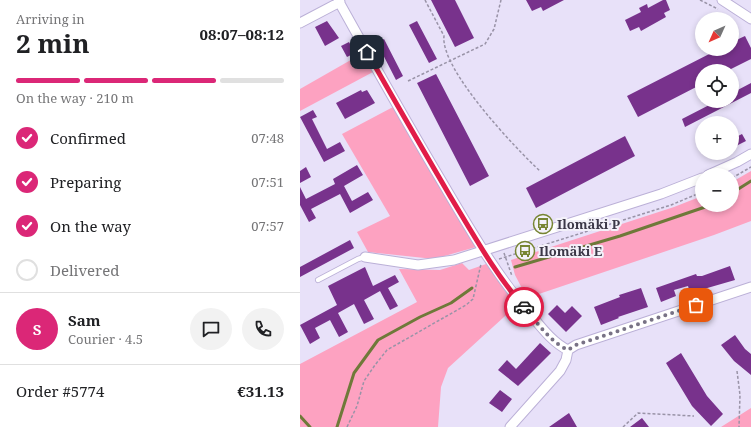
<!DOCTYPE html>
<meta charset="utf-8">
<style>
body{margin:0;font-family:"Noto Serif",serif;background:#f2f2f2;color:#202124;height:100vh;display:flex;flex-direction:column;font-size:15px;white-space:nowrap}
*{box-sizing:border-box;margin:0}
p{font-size:13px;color:#757577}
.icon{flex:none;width:22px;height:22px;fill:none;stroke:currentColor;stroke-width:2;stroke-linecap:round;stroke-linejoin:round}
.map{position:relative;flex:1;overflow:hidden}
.panel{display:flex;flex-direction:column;background:#fff;width:300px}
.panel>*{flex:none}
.needle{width:26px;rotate:225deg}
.buttons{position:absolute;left:395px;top:12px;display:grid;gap:8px}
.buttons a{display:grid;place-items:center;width:44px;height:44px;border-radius:50%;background:#fff;box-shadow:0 2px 6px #0003;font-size:20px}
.pin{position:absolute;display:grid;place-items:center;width:34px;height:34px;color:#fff;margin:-17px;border-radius:8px;box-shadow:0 2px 6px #0006}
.courier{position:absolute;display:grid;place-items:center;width:40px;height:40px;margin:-20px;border:3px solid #e11d48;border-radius:50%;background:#fff;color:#222;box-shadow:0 1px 5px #0007}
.headline em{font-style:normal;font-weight:700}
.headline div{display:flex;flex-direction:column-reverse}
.headline{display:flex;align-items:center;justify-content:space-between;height:68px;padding:0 16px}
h1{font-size:26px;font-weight:700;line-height:30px}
.bar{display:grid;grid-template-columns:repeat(4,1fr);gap:6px 4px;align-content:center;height:48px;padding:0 16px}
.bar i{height:5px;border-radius:3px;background:#e0e0e0}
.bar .active{background:#db2777}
.bar p{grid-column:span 4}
.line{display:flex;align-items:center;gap:10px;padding:0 16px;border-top:1px solid #e0e0e0}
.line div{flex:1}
.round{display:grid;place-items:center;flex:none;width:42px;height:42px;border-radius:21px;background:#f2f2f2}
ol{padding:0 16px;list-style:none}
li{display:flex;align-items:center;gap:12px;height:44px}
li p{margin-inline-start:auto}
li .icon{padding:4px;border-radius:50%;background:#db2777;color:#fff;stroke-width:4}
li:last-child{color:#757577}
li i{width:22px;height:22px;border:2px solid #e0e0e0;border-radius:50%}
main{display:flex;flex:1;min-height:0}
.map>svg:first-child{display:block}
.green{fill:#fda2c1}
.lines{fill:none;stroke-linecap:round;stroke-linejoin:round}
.stream{stroke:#6f7939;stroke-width:3}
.building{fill:#78328c}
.service-casing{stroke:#bbb0d7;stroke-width:6}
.minor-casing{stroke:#bbb0d7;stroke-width:11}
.path{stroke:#9993a7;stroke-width:1.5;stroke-dasharray:3 2;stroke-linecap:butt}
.service{stroke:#fff;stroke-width:4.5}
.minor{stroke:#fff;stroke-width:9}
.done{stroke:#787285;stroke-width:4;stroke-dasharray:0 7.2}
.route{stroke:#e11d48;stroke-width:5}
.labels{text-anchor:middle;stroke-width:4;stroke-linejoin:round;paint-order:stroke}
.poi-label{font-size:13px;font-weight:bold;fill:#3b3747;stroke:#f3f1f9;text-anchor:start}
</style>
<main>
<section class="panel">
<div class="headline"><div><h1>2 min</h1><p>Arriving in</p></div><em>08:07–08:12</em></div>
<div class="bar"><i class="active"></i><i class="active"></i><i class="active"></i><i></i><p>On the way · 210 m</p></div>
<ol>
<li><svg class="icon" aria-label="check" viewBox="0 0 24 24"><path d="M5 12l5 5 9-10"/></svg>Confirmed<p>07:48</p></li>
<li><svg class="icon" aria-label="check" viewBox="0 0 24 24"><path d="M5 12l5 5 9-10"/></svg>Preparing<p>07:51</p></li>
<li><svg class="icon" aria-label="check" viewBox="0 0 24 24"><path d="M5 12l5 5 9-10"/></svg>On the way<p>07:57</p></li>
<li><i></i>Delivered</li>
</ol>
<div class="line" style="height:72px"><b class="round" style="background:#db2777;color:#fff">S</b><div><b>Sam</b><p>Courier · 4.5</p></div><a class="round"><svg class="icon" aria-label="chat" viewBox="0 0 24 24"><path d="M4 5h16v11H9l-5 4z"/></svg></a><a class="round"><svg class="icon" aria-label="phone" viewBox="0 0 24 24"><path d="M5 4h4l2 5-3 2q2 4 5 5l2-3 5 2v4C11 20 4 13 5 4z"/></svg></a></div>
<div class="line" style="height:52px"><div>Order #5774</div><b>€31.13</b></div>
</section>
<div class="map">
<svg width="451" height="427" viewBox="0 0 451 427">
<rect width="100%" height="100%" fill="#e8e1f9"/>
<!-- green -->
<path class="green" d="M 63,53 L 73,72 L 0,111 L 0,89 Z
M 93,107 L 176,247 L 134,259 L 68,252 L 57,232 L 90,216 L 42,134 Z
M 451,171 L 451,221 L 414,235 L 227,298 L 215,275 L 211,260 L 374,207 L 402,196 L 402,205 L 432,205 L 432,182 Z
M 162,263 L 169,270 L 186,264 L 216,306 L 148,368 L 141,387 L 138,427 L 0,427 L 0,364 L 117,302 L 99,269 L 140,270 Z
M 451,408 L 451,427 L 421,427 Z"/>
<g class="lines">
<!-- stream -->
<path class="stream" d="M 432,193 L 451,181
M 215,267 L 320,236 L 411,205
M 0,416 L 10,427
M 37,427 L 54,373 L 78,340 L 120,317 L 151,303 L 172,288"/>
</g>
<!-- building -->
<path class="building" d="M 131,0 L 155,0 L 174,38 L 155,47 Z
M 226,0 L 264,0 L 243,11 L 241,7 L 232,11 Z
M 363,0 L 366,0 L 370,10 L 364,13 L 366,17 L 341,31 L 339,27 L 330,31 L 325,20 L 341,12 L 339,8 L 347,4 L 348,8 Z
M 27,21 L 39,38 L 25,46 L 15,27 Z
M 117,21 L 137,59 L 129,63 L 109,25 Z
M 445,36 L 451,48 L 451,59 L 427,71 L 402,71 L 402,84 L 338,117 L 327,96 L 419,49 L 432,49 L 432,42 Z
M 84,39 L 103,76 L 96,80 L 77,43 Z
M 49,42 L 55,53 L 47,57 L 41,46 Z
M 136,74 L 189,176 L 170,186 L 117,83 Z
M 451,83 L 451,93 L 385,127 L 382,119 L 417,101 L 432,101 L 432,93 Z
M 61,90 L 62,92 L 67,90 L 75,103 L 45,119 L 36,103 Z
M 13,110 L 17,117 L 12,119 L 27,149 L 40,142 L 45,151 L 24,162 L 0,117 Z
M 442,134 L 446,141 L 432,148 L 432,139 Z
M 325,136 L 335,156 L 236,208 L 226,188 Z
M 57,165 L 63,175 L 44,186 L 52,201 L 68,192 L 73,200 L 50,213 L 40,194 L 11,209 L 16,218 L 9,222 L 0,205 L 0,187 L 6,199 L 35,184 L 33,179 Z
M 6,167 L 11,177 L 0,183 L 0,171 Z
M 50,240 L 54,248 L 0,277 L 0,267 Z
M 430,266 L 435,280 L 390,293 L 388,286 L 374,290 L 376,296 L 361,302 L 356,288 L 396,274 L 397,276 L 402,276 Z
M 65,267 L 73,286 L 95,275 L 99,282 L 88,288 L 98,306 L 90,310 L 80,291 L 64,300 L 74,319 L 64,324 L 54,304 L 38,313 L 48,332 L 39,337 L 30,320 L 15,328 L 20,338 L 10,344 L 0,325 L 37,305 L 28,286 Z
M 341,288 L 348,307 L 318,317 L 319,318 L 301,325 L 294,307 L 320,297 L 319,295 Z
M 257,305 L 265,313 L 272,306 L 282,316 L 266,332 L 248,314 Z
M 435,335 L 445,349 L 451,354 L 451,375 L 434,361 L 421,345 Z
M 240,343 L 251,353 L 218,386 L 198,370 L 207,360 L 216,369 Z
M 381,353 L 407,396 L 423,414 L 411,426 L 392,406 L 366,363 Z
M 200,390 L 212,399 L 202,412 L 189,403 Z
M 269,413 L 277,427 L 249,427 Z
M 342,418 L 349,427 L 330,427 Z"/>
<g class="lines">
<!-- service casing -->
<g class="service-casing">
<path id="service" d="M 18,280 L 58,259 L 65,257"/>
</g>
<!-- minor casing -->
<g class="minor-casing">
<path id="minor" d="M 38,0 C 73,63 108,125 145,187 C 171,231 197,276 231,315 C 241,327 253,343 268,350
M 422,0 L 451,19
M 0,23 L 40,2
M 408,175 L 437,162 L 451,154
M 65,257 L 118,265 L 154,260 L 361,194 L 402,178
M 210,427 L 260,371 L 266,360 L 268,350 L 276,345 L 451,287"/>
</g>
<!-- path -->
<path class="path" d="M 125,0 L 144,36 C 140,69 216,149 240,171
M 400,0 L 418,9
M 108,81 L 185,44 L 194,29 L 201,0
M 432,178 L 451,167
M 204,253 L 212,276
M 199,259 L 371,205 L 402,192
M 437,371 L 440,395 L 439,427
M 47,427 L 57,406 L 64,381 L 75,365 L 87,350 L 166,305 L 173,299 L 181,264
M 323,427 L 338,413 L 394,416"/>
<!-- service -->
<use href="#service" class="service"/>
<!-- minor -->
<use href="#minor" class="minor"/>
</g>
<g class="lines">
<!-- done -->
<path class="done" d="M 224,307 C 237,322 250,342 268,350 L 276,345 L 396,305"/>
<!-- route -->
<path class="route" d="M 67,52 C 94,100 122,148 150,196 C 173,234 195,274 224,307"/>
</g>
<!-- icons -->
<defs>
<g id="bus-ring" transform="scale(1)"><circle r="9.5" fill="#f3f1f9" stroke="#778533" stroke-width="1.5"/><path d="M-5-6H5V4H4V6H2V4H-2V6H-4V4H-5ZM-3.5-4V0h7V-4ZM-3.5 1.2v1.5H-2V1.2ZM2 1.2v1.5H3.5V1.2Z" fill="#778533"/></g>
</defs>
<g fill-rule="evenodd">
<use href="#bus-ring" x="243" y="224"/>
<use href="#bus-ring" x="225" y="251"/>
</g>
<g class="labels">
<!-- poi labels -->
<g class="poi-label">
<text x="257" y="229">Ilomäki P</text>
<text x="239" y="256">Ilomäki E</text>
</g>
</g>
</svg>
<div class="buttons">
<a><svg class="needle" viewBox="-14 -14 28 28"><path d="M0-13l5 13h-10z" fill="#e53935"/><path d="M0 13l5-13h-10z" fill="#757577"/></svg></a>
<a><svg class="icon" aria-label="locate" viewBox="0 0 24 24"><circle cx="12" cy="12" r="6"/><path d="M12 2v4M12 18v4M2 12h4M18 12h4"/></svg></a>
<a>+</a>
<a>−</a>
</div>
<div class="pin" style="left:396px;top:305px;background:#ea580c"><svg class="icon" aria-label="bag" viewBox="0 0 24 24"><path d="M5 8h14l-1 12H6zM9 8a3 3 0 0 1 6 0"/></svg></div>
<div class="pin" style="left:67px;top:52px;background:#1f2937"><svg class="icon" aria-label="home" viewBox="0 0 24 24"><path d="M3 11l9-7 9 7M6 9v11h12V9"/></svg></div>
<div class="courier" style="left:224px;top:307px"><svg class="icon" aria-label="car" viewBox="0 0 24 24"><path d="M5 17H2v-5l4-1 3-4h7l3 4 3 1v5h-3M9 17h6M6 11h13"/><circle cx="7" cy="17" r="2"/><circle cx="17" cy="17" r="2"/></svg></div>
</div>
</main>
